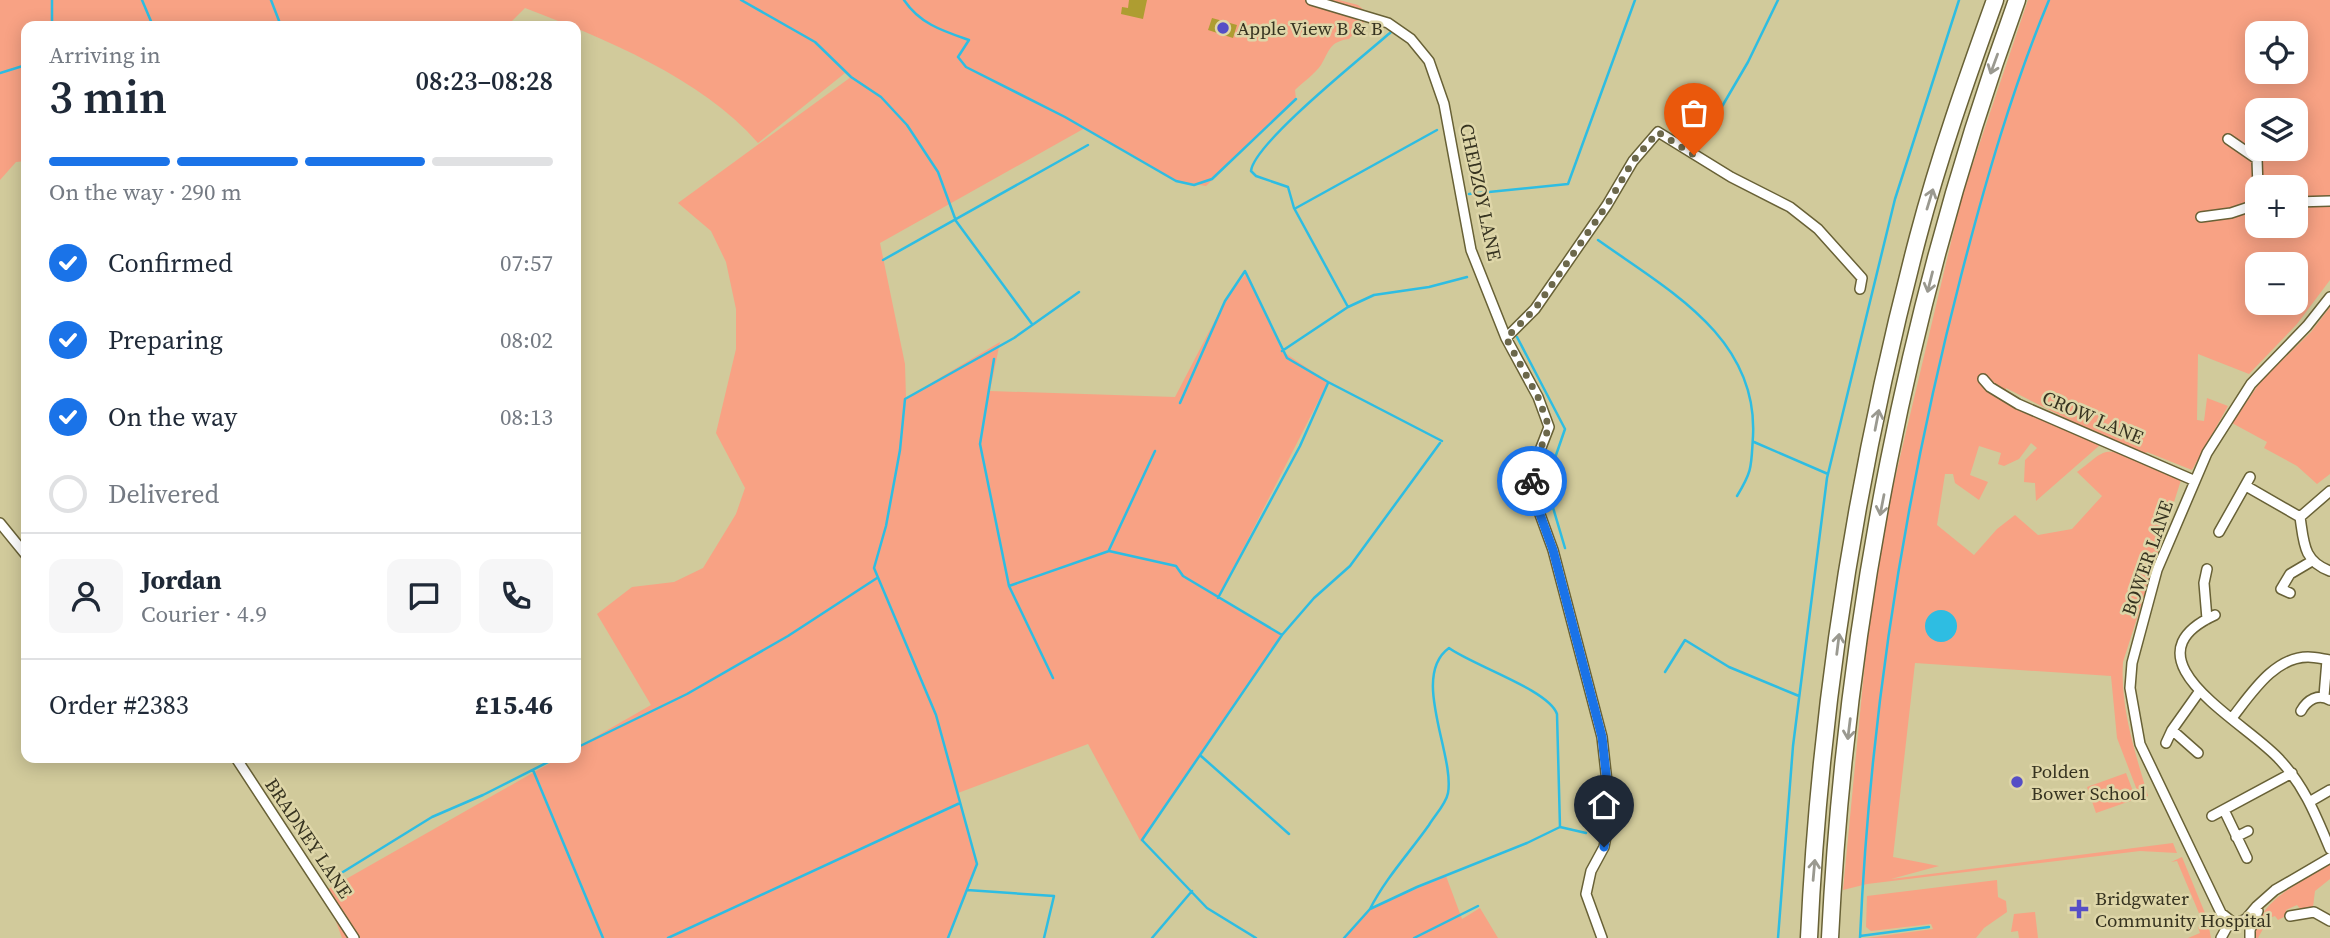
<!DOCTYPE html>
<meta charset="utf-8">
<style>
body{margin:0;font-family:"Source Serif 4",serif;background:#f6f6f7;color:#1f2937;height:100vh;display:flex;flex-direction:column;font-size:26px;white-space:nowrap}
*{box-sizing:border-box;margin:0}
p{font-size:23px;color:#747a83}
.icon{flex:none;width:38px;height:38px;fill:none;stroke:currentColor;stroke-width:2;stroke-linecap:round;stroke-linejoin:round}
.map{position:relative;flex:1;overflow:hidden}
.panel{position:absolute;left:21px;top:21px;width:560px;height:742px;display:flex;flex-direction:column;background:#fff;border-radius:14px;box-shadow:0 4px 18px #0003}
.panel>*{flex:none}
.controls{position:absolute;left:2245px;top:21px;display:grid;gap:14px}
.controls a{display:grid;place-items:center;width:63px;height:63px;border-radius:14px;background:#fff;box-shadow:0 4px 18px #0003;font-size:35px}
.pin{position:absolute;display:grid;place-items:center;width:60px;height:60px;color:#fff;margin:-72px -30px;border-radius:50% 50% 50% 0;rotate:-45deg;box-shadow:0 0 7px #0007}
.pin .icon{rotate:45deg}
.courier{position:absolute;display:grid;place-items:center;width:70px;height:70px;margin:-35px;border:5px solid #1a73e8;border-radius:50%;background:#fff;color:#222;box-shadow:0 2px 9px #0007}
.overview em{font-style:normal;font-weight:600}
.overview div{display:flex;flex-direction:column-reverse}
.overview{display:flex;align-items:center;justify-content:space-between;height:119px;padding:0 28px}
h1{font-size:46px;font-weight:600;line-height:52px}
.bar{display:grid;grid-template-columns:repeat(4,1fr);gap:10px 7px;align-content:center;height:84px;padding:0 28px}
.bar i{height:9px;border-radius:5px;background:#e0e1e3}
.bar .current{background:#1a73e8}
.bar p{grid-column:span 4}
.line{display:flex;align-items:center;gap:18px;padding:0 28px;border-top:2px solid #e0e1e3}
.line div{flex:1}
.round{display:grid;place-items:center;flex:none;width:74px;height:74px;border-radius:14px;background:#f6f6f7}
ol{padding:0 28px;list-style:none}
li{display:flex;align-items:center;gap:21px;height:77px}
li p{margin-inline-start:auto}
li .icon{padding:7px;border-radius:50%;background:#1a73e8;color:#fff;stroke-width:4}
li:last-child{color:#747a83}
li i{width:38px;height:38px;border:4px solid #e0e1e3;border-radius:50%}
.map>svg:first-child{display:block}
.green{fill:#f8a284;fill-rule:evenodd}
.water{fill:#2ebde2}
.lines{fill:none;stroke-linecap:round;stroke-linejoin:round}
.stream{stroke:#2ebde2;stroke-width:2.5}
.building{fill:#ae9d31}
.street-casing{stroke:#686136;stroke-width:12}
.highway-casing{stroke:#686136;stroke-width:19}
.street{stroke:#fff;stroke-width:9}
.highway{stroke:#fff;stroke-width:16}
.oneway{stroke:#9a9990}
.done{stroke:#6c684b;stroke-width:7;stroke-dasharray:0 12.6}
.route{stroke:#1a73e8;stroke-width:9}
.poi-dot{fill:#554ec6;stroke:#ded6a8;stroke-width:2.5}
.labels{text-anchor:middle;stroke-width:5;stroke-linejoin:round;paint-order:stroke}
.poi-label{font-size:19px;fill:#363320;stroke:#ded6a8;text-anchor:start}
.street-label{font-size:19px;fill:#363320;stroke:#ded6a8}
</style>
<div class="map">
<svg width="2330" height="938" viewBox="0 0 2330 938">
<rect width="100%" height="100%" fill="#d1ca9b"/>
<!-- green -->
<path class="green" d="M 0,0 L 1339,0 L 1358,5 L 1370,15 L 1349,39 C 1329,42 1330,50 1321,65 C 1315,74 1303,82 1295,90 L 1296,99 L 1206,186 L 1176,181 L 1085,128 L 880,243 L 905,364 L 906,398 L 1000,342 L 990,391 L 1175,397 L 1225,301 L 1247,272 L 1282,351 L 1328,382 L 1218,598 L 1282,635 L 1141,842 L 1088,744 L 958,793 L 977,864 L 948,938 L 342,938 L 325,891 L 559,758 L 576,758 L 576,748 L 651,705 L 597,614 L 632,587 L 674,582 L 703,568 L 736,514 L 745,488 L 716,433 L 736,349 L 736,309 L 726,262 L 711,231 L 678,203 L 851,77 L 845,73 L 758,143 C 702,78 603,38 525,8 L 507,26 L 26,26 L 26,161 L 16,162 L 0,180 Z
M 2028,0 L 2330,0 L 2330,280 L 2297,324 L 2249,374 L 2198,354 L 2197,420 L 2204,421 L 2207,398 L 2228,406 L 2192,470 L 2147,452 L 2138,460 L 2181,480 L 2123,662 C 2120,708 2135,752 2148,796 L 2140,798 L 2117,738 L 2111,676 L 1915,663 L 1893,857 L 1939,866 L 1891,879 L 2173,843 L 2177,853 L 2140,851 L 1867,884 L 1843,890 L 1870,610 L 1888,508 L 1962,196 ZM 2258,33 L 2296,33 L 2296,72 L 2258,72 ZM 2258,110 L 2296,110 L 2296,149 L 2258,149 ZM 2258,187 L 2296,187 L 2296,226 L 2258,226 ZM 2258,264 L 2296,264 L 2296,303 L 2258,303 ZM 2006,388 L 2109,440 L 2141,452 L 2135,459 C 2102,445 2104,452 2077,472 L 2102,496 L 2072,529 L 2038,535 L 2015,515 L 1997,529 L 1974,555 L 1937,525 L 1945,474 L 1953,474 L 1955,483 L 1979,500 L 1988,482 L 1970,475 L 1979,446 L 2001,453 L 1998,464 L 2004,466 L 2019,459 L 2031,443 L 2037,448 L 2025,460 L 2024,482 L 2035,483 L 2036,501 L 2100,445 L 2006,399 Z
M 2330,307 L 2330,474 L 2317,484 L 2297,466 L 2264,448 L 2267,442 L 2232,423 L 2261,381 L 2311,332 Z
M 2126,773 L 2136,799 L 2096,813 L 2087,787 Z
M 2182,857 L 2207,918 L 2211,938 L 2188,938 L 2200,933 L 2198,927 L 2204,925 L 2177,861 L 2171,862 Z
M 2330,864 L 2330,879 L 2315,891 L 2313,907 L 2301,910 L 2297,905 L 2286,910 L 2288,915 L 2278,920 L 2275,916 L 2269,918 L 2258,938 L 2253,938 C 2259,899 2300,883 2330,864 Z
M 1446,876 L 1462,919 L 1480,908 L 1498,938 L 1344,938 L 1370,909 Z
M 1997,880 L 1998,897 L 2006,901 L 2007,912 L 1984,928 L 1976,938 L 1867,938 L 1933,929 L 1931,924 L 1871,931 L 1866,927 L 1867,896 Z
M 2035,912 L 2038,938 L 2019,938 L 2018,931 L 2011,932 L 2014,914 Z"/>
<!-- water -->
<path class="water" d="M1925 626a16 16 0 1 1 32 0a16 16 0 1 1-32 0Z"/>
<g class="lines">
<!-- stream -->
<path class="stream" d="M 142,0 L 153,26
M 271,0 L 281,26
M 741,0 L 815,42 L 851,77 L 881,97 L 907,125 L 938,172 L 956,221 L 1032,324
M 904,0 C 920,24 943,31 969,40 L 958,57 L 966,67 L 1065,117 L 1176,181 L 1194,185 L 1212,179 L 1296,99
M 52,26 L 52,0
M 271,26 L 279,22
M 0,73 L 26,65
M 1696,151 L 1748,62 L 1778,0
M 1469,194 L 1568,184 L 1635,0
M 1296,208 L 1437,130
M 1598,240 C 1668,290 1758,337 1753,436 C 1751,466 1753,470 1737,496
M 883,260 L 1088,145
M 1348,307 L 1294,208 L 1288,187 L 1256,176 L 1251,171 C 1254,143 1365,55 1391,32
M 1517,337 L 1565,429 L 1546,484 L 1565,548
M 1282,351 L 1348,307 L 1374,295 L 1429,287 L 1467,277
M 994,359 L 980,444 L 1009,586 L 1053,678
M 1180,403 L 1225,301 L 1245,271 L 1287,358 L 1328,382 L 1442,441
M 1754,442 L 1828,474
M 1109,550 L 1155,451
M 1009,586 L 1109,551 L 1176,566 L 1183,576 L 1282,635
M 1218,598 L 1300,446 L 1328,383
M 1665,672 L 1685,640 L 1729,667 L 1799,696
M 576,748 L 687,694 L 788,636 L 877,578
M 1201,756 L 1289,834
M 533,770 L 603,938
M 330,880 L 432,817 L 483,795 L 556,758
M 967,890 L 1054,896 L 1044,938
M 1370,909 C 1385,879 1410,852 1429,825 C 1435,815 1446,804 1448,793 C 1455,755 1410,676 1449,648 C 1474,666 1549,690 1557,714 L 1560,827
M 1860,936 L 1929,927
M 668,938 L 960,803
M 948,938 L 977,864 L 936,715 L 874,568 L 886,526 L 900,450 L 905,399 L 1014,338 L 1079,292
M 1152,938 L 1192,891
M 1256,938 L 1207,908 L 1142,840 L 1282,635 L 1314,598 L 1350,566 L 1440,443
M 1344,938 L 1370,909 L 1417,887 L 1527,843 L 1560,827 L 1586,833
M 1414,938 L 1478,906
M 1778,938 L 1793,746 L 1827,478 L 1895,199 L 1959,0
M 1860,938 C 1870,715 1905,493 1961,276 C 1985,183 2012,89 2049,0"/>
</g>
<!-- building -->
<path class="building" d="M 1129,0 L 1147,0 L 1143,19 L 1121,14 L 1122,7 L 1128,8 Z
M 1212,18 L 1237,25 L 1233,38 L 1208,30 Z"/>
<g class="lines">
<!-- street casing -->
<g class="street-casing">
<path id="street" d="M 1311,0 L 1388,23 L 1411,39 L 1429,61 L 1444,104 L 1471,250 L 1506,338 L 1538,397 L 1549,427 L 1537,458 L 1530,487 L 1553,550 L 1602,737 L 1608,791 L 1608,826 L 1604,847 L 1591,871 L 1586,894 L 1602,938
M 2228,139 L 2257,159 L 2258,188
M 2296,202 L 2330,201
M 2201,217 L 2231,213 L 2258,204
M 1506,338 L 1535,309 L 1607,205 L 1633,161 L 1658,132 L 1731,177 L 1790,207 L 1818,229 L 1862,278 L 1860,289
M 1983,379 L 1990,387 L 2018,404 L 2193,480
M 2246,486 L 2300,517 L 2330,491
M 2300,517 C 2304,543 2303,561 2330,571
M 0,523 L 26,555
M 2219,532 L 2250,477
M 2207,569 L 2204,583 L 2207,619
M 2290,593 L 2281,589 L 2290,574 L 2312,561
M 2215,615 C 2119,659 2248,723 2280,760 C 2305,787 2316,816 2330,849
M 2324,696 L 2327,660
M 2301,711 C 2307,700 2318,693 2330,700
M 2232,718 C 2251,694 2274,657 2308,657 C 2315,657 2323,659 2330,660
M 2172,730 L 2198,753
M 2166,743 L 2172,730 L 2199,692
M 236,758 L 354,938
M 2311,801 L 2330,790
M 2224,810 L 2247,858
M 2212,816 L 2292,773
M 2236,837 L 2248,831
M 2290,916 L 2314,912 L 2330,921
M 2235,924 L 2221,913 L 2140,744 L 2130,688 L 2132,663 L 2157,570 L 2207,453 L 2251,384 L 2307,326 L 2330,297
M 2250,937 L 2250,930 L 2258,911
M 2221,938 L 2227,927 L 2246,919 L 2257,906 L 2275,890 L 2330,858"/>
</g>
<!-- highway casing -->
<g class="highway-casing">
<path id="highway" d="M 1809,938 C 1820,702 1858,465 1918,237 C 1939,157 1967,78 1995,0
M 1830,938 C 1846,619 1908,300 2017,0"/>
</g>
<!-- street -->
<use href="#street" class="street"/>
<!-- highway -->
<use href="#highway" class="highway"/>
</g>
<!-- one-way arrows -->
<defs><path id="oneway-shaft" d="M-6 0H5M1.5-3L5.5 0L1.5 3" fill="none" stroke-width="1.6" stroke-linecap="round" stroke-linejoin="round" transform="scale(1.75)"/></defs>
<g class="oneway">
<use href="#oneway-shaft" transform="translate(1994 64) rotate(110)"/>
<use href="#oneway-shaft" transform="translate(1930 199) rotate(-73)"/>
<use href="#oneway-shaft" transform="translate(1930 282) rotate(104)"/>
<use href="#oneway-shaft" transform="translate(1877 420) rotate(-79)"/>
<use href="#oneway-shaft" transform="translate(1882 505) rotate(101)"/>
<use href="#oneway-shaft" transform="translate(1838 644) rotate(-83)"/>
<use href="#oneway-shaft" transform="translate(1849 729) rotate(97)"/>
<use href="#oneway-shaft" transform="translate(1814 870) rotate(-85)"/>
</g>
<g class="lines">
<!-- done -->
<path class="done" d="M 1532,481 L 1537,458 L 1549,427 L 1538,397 L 1506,338 L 1535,309 L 1607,205 L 1633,161 L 1658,132 L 1694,155"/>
<!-- route -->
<path class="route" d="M 1532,481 L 1530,487 L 1553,550 L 1602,737 L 1608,791 L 1608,825 L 1604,847"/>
</g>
<!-- markers -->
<g class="poi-dot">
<circle cx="1223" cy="28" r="7"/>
<circle cx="2017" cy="782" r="7"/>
<path d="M2075.5 898.5h7v7h7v7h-7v7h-7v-7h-7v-7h7z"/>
</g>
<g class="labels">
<!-- poi labels -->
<g class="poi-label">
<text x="1237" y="35">Apple View B &amp; B</text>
<text x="2031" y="778">Polden<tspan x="2031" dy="22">Bower School</tspan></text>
<text x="2095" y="905">Bridgwater<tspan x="2095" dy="22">Community Hospital</tspan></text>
</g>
<!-- street labels -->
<g class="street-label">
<text transform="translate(1481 192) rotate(78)" y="7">CHEDZOY LANE</text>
<text transform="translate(2093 417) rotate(23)" y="7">CROW LANE</text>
<text transform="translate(2147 558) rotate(-71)" y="7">BOWER LANE</text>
<text transform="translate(309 838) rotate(56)" y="7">BRADNEY LANE</text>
</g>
</g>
</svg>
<div class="controls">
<a><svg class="icon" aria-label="locate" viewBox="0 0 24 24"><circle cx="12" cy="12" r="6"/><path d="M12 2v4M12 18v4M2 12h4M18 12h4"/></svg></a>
<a><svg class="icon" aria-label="layers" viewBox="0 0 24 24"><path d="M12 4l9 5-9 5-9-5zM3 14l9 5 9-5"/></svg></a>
<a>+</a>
<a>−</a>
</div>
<div class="pin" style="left:1694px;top:155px;background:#ea580c"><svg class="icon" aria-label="bag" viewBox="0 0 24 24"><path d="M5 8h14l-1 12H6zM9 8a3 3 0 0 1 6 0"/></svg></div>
<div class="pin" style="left:1604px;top:847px;background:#1f2937"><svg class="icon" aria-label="home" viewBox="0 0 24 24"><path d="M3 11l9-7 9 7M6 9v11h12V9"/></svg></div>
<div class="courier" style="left:1532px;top:481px"><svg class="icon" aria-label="bike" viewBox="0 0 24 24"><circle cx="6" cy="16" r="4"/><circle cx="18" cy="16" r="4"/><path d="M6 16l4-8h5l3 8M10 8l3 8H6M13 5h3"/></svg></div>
<section class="panel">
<div class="overview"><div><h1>3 min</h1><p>Arriving in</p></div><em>08:23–08:28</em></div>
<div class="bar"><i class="current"></i><i class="current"></i><i class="current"></i><i></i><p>On the way · 290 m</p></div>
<ol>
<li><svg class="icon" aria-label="check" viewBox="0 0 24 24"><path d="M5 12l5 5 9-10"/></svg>Confirmed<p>07:57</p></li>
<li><svg class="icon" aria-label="check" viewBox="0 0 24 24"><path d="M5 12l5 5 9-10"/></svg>Preparing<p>08:02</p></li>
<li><svg class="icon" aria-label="check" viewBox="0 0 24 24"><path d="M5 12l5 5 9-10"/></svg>On the way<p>08:13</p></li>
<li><i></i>Delivered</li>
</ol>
<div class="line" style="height:126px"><a class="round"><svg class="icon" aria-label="person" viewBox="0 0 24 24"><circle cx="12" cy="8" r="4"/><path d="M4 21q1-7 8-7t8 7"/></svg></a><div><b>Jordan</b><p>Courier · 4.9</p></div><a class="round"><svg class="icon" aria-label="chat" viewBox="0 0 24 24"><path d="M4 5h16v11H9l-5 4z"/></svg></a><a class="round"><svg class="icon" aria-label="phone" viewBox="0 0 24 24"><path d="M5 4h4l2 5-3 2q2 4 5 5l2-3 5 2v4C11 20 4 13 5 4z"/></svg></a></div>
<div class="line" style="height:91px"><div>Order #2383</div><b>£15.46</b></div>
</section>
</div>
